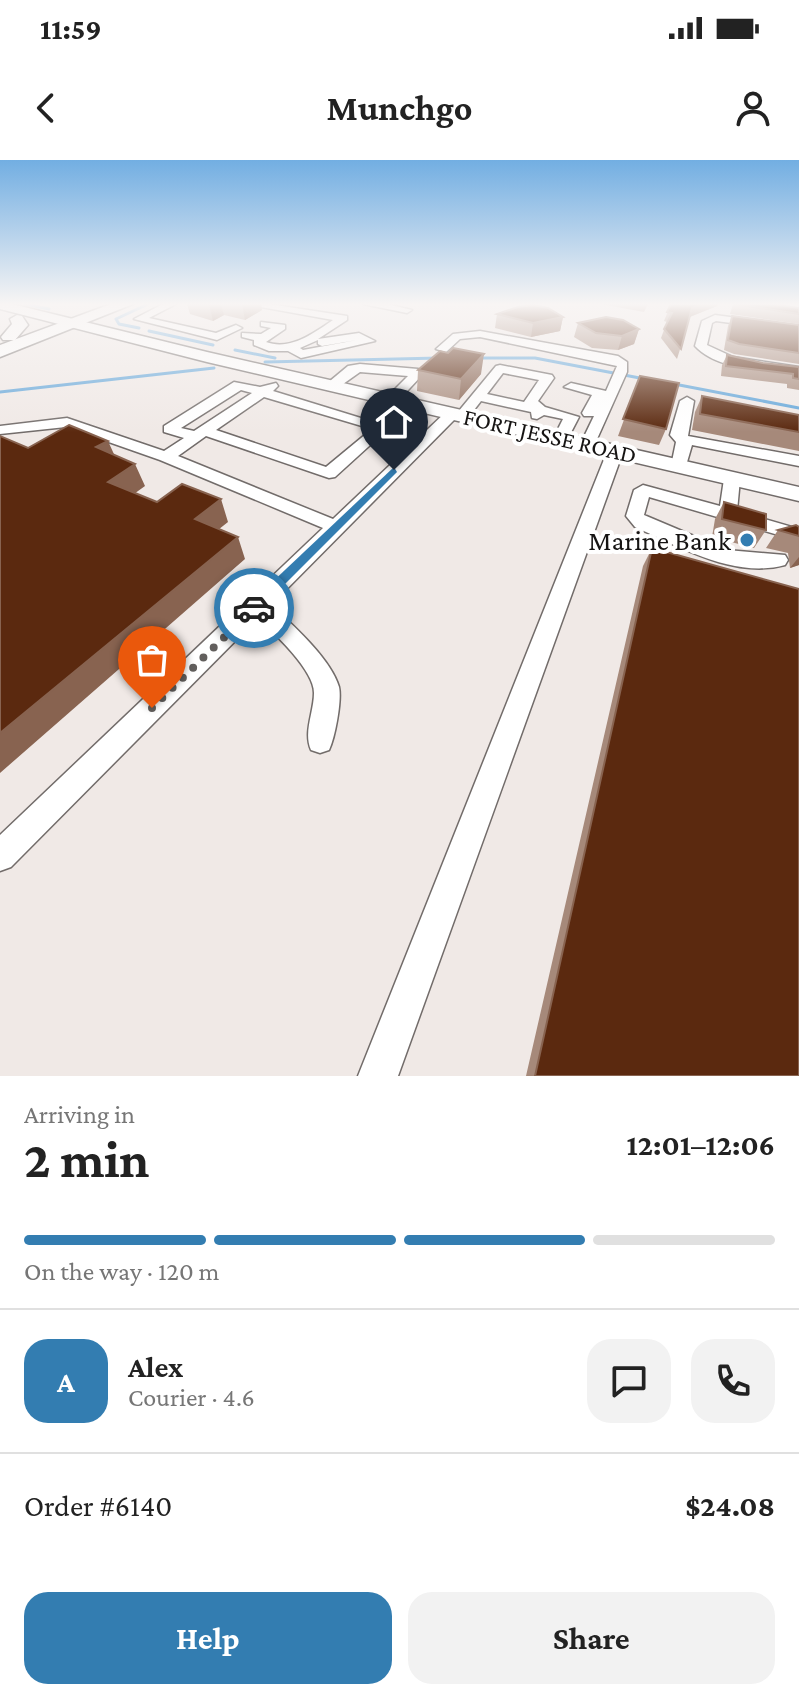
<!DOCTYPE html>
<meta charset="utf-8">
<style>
body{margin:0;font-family:"Crimson Pro",serif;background:#f2f2f2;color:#222;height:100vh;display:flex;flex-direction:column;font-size:30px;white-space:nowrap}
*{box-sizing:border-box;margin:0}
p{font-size:26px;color:#767676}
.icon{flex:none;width:44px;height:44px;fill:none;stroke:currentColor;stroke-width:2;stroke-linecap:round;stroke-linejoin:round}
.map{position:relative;height:916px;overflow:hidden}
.side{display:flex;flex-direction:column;background:#fff;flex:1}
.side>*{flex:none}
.pin{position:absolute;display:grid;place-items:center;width:68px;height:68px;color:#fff;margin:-82px -34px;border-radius:50% 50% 50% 0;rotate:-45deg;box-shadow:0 0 8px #0007}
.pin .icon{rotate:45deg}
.courier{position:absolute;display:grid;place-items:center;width:80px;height:80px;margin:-40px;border:6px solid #337db1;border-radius:50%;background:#fff;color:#222;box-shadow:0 2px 10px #0007}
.head em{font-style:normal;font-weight:700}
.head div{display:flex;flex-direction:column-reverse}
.head{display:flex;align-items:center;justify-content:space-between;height:136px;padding:0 24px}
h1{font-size:52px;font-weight:700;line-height:60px}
.bar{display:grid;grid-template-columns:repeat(4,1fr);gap:12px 8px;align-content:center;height:96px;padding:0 24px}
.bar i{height:10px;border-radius:6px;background:#e0e0e0}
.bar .selected{background:#337db1}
.bar p{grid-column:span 4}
.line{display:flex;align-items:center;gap:20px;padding:0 24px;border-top:2px solid #e0e0e0}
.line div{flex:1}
.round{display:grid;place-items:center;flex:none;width:84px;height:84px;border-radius:24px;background:#f2f2f2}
.cta{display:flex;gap:16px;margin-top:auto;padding:16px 24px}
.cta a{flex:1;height:92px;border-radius:24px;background:#337db1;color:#fff;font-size:32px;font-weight:700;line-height:92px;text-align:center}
.cta a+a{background:#f2f2f2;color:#222}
.status{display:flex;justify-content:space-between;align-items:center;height:56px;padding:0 40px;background:#fff;direction:ltr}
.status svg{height:22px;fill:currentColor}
header{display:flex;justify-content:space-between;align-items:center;height:104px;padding:0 24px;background:#fff;font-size:36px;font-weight:700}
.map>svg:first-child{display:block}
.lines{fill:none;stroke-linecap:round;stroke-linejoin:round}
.stream{stroke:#61a5d9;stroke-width:3}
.minor-casing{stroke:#726c6a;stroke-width:3}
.major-casing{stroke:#726c6a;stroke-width:3}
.highway-casing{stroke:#726c6a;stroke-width:3}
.minor{fill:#fff;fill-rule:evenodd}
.major{fill:#fff;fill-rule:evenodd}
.highway{fill:#fff;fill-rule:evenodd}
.wall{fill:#a6897a}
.shaded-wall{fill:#886350}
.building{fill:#5b290f;stroke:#886350;stroke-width:2}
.route{fill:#337db1}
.done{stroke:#625f5d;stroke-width:8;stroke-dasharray:0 14.4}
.poi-dot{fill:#337db1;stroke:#fff;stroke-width:3}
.labels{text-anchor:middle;stroke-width:8;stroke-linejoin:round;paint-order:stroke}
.far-street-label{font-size:24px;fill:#161413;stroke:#fff}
.poi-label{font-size:28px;fill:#161413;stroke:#fff;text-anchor:end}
</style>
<div class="status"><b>11:59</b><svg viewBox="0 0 49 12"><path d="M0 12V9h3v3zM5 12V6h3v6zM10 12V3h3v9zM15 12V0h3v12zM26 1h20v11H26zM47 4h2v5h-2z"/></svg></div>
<header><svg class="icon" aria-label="back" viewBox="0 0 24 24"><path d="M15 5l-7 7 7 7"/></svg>Munchgo<svg class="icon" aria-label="person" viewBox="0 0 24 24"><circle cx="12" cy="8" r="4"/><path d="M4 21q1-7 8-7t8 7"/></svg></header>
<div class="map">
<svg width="799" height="916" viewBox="0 0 799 916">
<rect width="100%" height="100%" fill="#f0e9e6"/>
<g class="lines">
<!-- stream -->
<path class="stream" d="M 25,144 L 49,149
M 139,168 L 119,164 L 116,159 L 148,144
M 149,171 L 213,185
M 235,190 L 275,198
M 477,198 L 535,198 L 645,219
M 265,202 L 439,198
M 674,224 L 799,248
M 0,232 L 214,208"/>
<!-- minor casing -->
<g class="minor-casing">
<path id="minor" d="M 163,144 L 176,144 L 149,158 L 216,173 L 236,165 L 242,168 L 217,180 L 134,159 Z
M 245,144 L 269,144 L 347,156 L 347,160 L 318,179 L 359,173 L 375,181 L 301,198 L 288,191 L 269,191 L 254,185 L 254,180 L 242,177 L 242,173 L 261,174 L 271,168 L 261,166 L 261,162 L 285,165 L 285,169 L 266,182 C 290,191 314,173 333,160 ZM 318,180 L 318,184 L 322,186 L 357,180 L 303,190 L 300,188 Z
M 363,144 L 387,144 L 412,150 L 407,153 Z
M 715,155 L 799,166 L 799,172 L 716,161 L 712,163 L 707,185 L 733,197 L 799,207 L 799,215 C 767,210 718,211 695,186 L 702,161 Z
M 480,171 L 618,196 L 627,202 L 627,212 L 593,288 L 583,288 L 580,285 L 594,256 L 584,256 L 582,253 L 592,235 L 564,227 L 571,223 L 606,231 L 617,206 L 480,177 L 460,179 L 446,192 L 436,189 L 453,174 Z
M 360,204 L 418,209 L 424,213 L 396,243 L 391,244 L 384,240 L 408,216 L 360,212 L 336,229 L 324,226 L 348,206 Z
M 500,205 L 552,215 L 554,218 L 538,241 L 545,247 L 579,257 L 566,282 L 561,284 L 553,279 L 563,259 L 544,255 L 537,259 L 532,258 L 531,252 L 481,241 L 467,259 L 456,258 L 271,445 C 292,464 331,499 339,527 C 342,540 335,578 329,590 L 320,593 L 311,590 C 303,572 314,552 314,533 C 314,510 274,473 258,458 L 11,707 L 0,711 L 0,675 L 323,368 L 160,300 L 66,267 L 0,274 L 0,266 L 67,258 L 164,291 L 184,278 L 164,272 L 164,266 L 234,222 L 260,227 L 276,223 L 278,226 L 273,231 L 390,267 L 335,317 L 329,318 L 206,276 L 178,296 L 333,359 L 447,251 L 458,252 L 496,206 ZM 503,213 L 539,220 L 524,242 L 487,234 ZM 241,230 L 252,233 L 194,271 L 181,268 ZM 264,237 L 372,269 L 326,307 L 216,270 Z
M 687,237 L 694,241 L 688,276 L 799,296 L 799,306 L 692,285 L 685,309 L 673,309 L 671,306 L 676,282 L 670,275 L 680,241 Z
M 615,287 L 623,292 L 398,916 L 358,916 L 607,292 Z
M 732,314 L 740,319 L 737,351 L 799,369 L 799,381 L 649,337 L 644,355 L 727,390 L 785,395 L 788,400 L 785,405 C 735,419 680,387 635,367 L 626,356 L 634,330 L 643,325 L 720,346 L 724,319 Z"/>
</g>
<!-- major casing -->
<g class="major-casing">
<path id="major" d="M 0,144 L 12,144 L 207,192 L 799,327 L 799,341 L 207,202 L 0,149 Z
M 17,155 L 22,156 L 28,165 L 15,180 L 3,180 L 1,177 L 12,164 L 10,159 Z"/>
</g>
<!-- highway casing -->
<g class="highway-casing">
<path id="highway" d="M 111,144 L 133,144 L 0,197 L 0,185 Z"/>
</g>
<!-- minor -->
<use href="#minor" class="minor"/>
<!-- major -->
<use href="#major" class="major"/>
<!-- highway -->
<use href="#highway" class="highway"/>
</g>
<!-- wall -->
<path class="wall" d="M 187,144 L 261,144 L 262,150 L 245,160 L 224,155 L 213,161 L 190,154 Z
M 601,144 L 648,144 L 644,152 Z
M 671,144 L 717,146 L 690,157 L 677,199 L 661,178 L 667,162 L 664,161 Z
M 733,144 L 773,144 L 799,148 L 799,164 L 730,154 Z
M 497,154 L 563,157 L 560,171 L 531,177 L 495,168 Z
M 732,156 L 799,165 L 799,204 L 734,194 L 724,190 L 728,166 Z
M 578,163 L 639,169 L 634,184 L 618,190 L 592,188 L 574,177 Z
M 727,195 L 763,203 L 799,207 L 799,230 L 787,228 L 787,224 L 721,216 L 722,205 Z
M 418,210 L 481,214 L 459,240 L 417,231 Z
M 640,216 L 666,269 L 659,285 L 618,276 Z
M 702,236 L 799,255 L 799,291 L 692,270 L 695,252 Z
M 724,342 L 766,370 L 754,388 L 712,377 L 715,359 Z
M 799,367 L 799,405 L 790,408 L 788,393 L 766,388 L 778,370 Z
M 652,388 L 799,916 L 526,916 L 643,406 Z"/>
<!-- shaded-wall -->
<path class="shaded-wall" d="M 209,144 L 221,144 L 224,155 L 213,161 Z
M 242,144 L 261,144 L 262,150 L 245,160 Z
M 703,144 L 718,144 L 717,146 L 689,157 L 692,148 Z
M 563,157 L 560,171 L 531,177 L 533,163 Z
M 639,169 L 634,184 L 618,190 L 622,176 Z
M 484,194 L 481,214 L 459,240 L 461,219 Z
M 108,281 L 118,303 L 96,287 Z
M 135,304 L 145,326 L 120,344 L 108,322 Z
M 221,339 L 228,362 L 204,381 L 195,359 Z
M 238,377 L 245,399 L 0,613 L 0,573 Z
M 799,397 L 799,405 L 790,408 Z"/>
<!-- building -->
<path class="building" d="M 671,144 L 703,144 L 692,148 L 681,189 L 664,169 L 672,153 L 667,152 Z
M 734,144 L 773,144 L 799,148 L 799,154 Z
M 533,145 L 548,148 L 563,157 L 533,163 L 497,154 L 518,147 Z
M 732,156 L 799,165 L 799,193 L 739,184 L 728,180 Z
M 606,157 L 623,160 L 639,169 L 622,176 L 596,173 L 578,163 Z
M 453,188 L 484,194 L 461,219 L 418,210 L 440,191 L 448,193 Z
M 727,195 L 763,203 L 799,207 L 799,219 L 793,218 L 793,214 L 726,206 Z
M 640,216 L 679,223 L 666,269 L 623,259 Z
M 702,236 L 799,255 L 799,272 L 700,254 Z
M 69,265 L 108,281 L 96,287 L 135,304 L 108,322 L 157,342 L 182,324 L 221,339 L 195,359 L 238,377 L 0,573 L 0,276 L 28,288 Z
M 724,342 L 766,354 L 766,370 L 722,359 Z
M 796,365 L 799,367 L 799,376 L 778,370 Z
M 652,388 L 799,429 L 799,916 L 535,916 Z"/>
<!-- sky -->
<linearGradient id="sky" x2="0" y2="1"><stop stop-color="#72aee2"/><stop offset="0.53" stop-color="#f8f5f4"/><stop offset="1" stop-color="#f8f5f4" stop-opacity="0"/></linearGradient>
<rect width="799" height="272" fill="url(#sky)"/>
<!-- route -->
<path class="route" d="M 394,307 L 397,312 L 258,451 L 249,451 L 249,444 Z"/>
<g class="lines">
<!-- done -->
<path class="done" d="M 152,548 L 254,448"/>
</g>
<!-- markers -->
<circle class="poi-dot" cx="747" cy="380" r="8"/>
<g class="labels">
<!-- far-street labels -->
<g class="far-street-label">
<text transform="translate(550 276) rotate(13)" y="8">FORT JESSE ROAD</text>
</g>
<!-- poi labels -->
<g class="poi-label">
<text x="731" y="390">Marine Bank</text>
</g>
</g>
</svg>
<div class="pin" style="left:152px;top:548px;background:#ea580c"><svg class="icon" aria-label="bag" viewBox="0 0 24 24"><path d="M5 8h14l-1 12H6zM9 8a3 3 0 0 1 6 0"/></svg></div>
<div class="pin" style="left:394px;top:310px;background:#1f2937"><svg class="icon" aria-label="home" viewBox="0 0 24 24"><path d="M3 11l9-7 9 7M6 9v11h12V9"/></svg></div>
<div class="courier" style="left:254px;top:448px"><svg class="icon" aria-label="car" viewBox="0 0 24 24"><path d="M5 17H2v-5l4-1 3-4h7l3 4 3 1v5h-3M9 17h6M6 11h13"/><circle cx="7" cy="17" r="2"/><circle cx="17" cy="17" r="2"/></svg></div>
</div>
<section class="side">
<div class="head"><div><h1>2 min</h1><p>Arriving in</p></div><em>12:01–12:06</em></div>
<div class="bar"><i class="selected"></i><i class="selected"></i><i class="selected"></i><i></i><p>On the way · 120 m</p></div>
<div class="line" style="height:144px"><b class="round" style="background:#337db1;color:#fff">A</b><div><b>Alex</b><p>Courier · 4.6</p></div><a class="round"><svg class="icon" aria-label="chat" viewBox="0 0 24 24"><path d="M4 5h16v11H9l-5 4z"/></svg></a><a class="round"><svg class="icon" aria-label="phone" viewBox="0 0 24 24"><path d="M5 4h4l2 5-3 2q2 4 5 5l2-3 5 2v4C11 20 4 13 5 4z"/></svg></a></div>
<div class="line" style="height:104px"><div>Order #6140</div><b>$24.08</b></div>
<div class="cta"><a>Help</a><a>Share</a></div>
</section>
